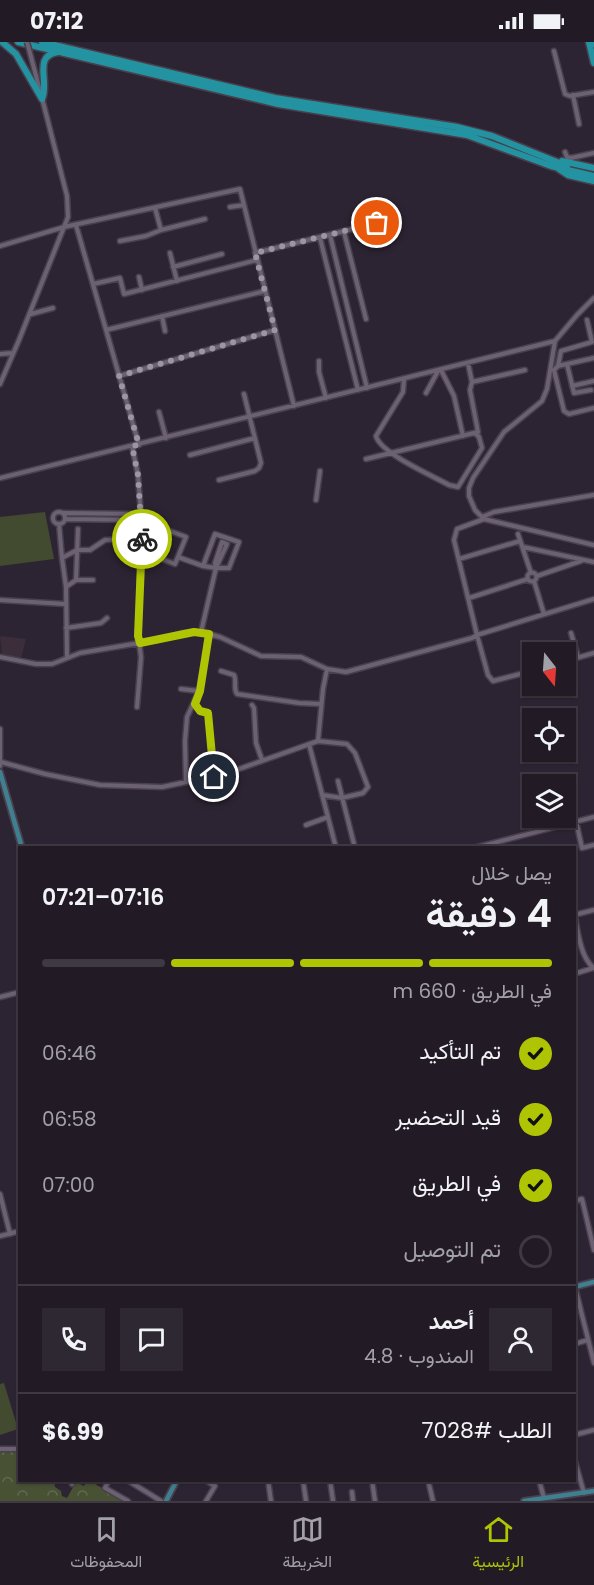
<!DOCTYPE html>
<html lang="ar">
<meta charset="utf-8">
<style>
body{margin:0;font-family:Poppins,Vazirmatn,sans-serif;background:#2e2832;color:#f1f3f6;direction:rtl;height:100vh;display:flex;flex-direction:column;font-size:22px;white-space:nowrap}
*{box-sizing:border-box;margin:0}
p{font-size:20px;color:#a2a1a7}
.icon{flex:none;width:33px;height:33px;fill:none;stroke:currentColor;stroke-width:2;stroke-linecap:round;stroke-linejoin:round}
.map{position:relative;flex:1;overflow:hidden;direction:ltr}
.sheet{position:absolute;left:18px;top:804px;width:558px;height:636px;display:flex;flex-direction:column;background:#221b26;border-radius:0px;box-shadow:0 2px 4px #0004,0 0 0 2px #3f3943;direction:rtl}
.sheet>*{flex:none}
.needle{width:39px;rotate:163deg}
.fabs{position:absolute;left:522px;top:600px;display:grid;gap:12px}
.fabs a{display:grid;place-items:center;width:54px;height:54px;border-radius:0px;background:#221b26;box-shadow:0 2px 4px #0004,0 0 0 2px #3f3943;font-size:30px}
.pin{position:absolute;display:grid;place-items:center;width:51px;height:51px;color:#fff;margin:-26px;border:3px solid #fff;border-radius:50%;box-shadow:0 2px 6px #0007}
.courier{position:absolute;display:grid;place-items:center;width:60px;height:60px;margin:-30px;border:4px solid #afc504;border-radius:50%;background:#fff;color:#222;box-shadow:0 2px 8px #0007}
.overview em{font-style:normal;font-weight:600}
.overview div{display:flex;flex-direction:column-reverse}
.overview{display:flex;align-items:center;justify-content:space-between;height:102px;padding:0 24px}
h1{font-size:39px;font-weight:600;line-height:45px}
.bar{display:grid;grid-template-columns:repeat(4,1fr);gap:9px 6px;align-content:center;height:72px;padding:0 24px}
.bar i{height:8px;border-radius:4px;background:#3f3943}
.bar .on{background:#afc504}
.bar p{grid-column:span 4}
.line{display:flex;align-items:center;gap:15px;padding:0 24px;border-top:2px solid #3f3943}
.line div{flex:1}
.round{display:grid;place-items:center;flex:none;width:63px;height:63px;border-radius:0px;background:#2e2832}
ol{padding:0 24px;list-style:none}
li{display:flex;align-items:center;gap:18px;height:66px}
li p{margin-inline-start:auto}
li .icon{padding:6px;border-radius:50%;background:#afc504;color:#111;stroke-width:4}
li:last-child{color:#a2a1a7}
li i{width:33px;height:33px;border:3px solid #3f3943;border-radius:50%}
.status{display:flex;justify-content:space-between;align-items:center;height:42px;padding:0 30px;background:#221b26;direction:ltr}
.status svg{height:16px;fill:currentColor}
.tabs{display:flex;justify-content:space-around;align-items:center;height:84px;border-top:2px solid #3f3943;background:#221b26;font-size:16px;color:#a2a1a7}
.tabs a{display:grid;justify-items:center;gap:3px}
.tabs .on{color:#afc504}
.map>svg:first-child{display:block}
.medical{fill:#3b2d3a}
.grass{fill:#424a30}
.forest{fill:url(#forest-crowns)}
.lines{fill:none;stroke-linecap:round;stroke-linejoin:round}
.minor-casing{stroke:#48404d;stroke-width:7}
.major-casing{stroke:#48404d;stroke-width:8}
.highway-casing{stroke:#48404d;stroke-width:9}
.minor{stroke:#6b6172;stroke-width:4}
.major{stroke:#407f8f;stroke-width:4.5}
.highway{stroke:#2393a2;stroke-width:6}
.minor-bridge-casing{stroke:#48404d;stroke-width:7;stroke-linecap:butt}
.minor-bridge{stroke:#6b6172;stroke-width:4}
.done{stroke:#9d96a2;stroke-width:6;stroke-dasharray:0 10.8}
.route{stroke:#afc504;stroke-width:8}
</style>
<div class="status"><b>07:12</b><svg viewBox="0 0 49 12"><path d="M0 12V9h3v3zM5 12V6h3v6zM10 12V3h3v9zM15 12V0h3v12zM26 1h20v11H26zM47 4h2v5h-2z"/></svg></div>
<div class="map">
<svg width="594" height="1459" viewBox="0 0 594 1459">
<defs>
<pattern id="forest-crowns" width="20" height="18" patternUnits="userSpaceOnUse" patternTransform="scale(1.5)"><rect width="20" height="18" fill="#485134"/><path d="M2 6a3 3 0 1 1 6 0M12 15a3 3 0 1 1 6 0" fill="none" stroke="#626951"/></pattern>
</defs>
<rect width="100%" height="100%" fill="#2d2433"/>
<!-- medical -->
<path class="medical" d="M 0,594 L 26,597 L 21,616 L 2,613 Z"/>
<!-- grass -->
<path class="grass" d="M 45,470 L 54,517 L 0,524 L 0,475 Z
M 4,1341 L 18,1387 L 0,1393 L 0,1342 Z"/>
<!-- forest -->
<path class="forest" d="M 0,1409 L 19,1409 L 20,1438 L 54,1439 L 55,1445 L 61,1449 L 62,1454 L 67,1456 L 76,1440 L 84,1444 L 87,1439 L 90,1439 L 124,1459 L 0,1459 Z"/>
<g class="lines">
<!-- minor casing -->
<g class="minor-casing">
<path id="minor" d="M 554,9 L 565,52 L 570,54 L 594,50
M 30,11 L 40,49
M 573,53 L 579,82
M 565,110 L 567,115 L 571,116 L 594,111
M 230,165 L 244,163
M 155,166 L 161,188 L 205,177
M 76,183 L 139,403
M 344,190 L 366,277
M 330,193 L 367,346
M 320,196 L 358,348
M 120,199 L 146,194 L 161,188
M 0,204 L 64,185 L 240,147 L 294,364
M 170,211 L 177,239
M 255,211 L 377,181
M 173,225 L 222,212
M 139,235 L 142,248
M 93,242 L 120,236 L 124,252 L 257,218
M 594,256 L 577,273 L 555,299 L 547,347 L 542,359 L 504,390 L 473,436 L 469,446 L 469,454 L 475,468 L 484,477 L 594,503
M 31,272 L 53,266
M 162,274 L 165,289
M 106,288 L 265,249
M 0,312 L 13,311
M 594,316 L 558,324 L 554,328 L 564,369 L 569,372 L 594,366
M 319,319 L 319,330 L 326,356
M 567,322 L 574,351 L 591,348
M 558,324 L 561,309 L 592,300 L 587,278
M 441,328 L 454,354 L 463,394
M 119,334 L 275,288
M 404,337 L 403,350 L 376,394 C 380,411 433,434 449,443 L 458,445 L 482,406 L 479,395 L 475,391
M 472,340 L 525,328
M 0,342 L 19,298 L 68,175 L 67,154 L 42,56
M 572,344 L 594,339
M 426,351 L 438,329
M 159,370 L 166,396
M 132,404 L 138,433 L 142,487 L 138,593 L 141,615 L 137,665
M 190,413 L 255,396
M 366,417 L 478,390 L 470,348 L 472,340 L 468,321
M 0,436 L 555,299
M 219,438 L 255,429 L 259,426 L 261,421 L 244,352
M 316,458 L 320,429
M53 476a6 6 0 1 1 12 0a6 6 0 1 1-12 0Z
M 63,471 L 141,472
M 482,475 L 494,470 L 594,453
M 65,477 L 141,478
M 59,482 L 62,516
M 170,489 L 186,495 L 175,522 L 159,516 Z
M 518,492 L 531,531
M 523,505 L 594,520
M 178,515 L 203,524 L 215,492 L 239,500 L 229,526 L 216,526 L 201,590
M 459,517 L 520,499
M 203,524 L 216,526 L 227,502 L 222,500 L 215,521 L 216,526
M527.5 535a4.5 4.5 0 1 1 9 0a4.5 4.5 0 1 1-9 0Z
M 537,534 L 581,519
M 76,538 L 93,538
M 534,539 L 544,572
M 66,545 L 76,538 L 78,487
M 469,556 L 528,537
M 0,558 L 65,562
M 66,586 L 101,581 L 107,576
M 571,591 L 578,615
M 0,615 L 36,622 L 52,622 L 80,611 L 157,598 L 184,591 L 201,590 L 220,595 L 261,614 L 301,615 L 327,627 L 346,630 L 472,596 L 477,593 L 454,498 L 457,487 L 484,477
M 67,615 L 66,545 L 62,516 L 77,508 L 90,508 L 105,498 L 126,497
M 566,619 L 594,611
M 221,629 L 234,633 C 237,639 233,646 237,652 L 299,661 L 321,662
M 532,629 L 493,639 L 488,633 L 477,593 L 594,557
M 181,647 L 199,649
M 195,662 L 200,669 L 208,671 L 214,735
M 252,663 L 254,666 L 256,701 L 262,718
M 0,687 L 0,724
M 318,699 L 323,647 L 327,627
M 309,702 L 336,806
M 1,720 L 45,732 L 100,743 L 162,745 L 225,732 L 318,699 L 347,702 L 355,711 L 368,745 L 363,751 L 342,756 L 322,753
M 338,739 L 355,806
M 186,740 L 185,699 L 187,675 L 199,649 L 209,592
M 576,779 L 582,806 L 594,803
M 306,783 L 328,775
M 474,806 L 594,775
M 574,873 L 594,868
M 575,873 C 577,889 581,917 594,926
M 574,932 L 593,926
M 0,955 L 20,950
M 0,1152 L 10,1192
M 574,1159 L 582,1157 L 594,1208
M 0,1194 L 20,1189
M 575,1245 L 594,1321
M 574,1302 L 588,1298
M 574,1393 L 594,1388
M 0,1407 L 20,1407
M 574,1416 L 584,1451
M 109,1438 L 105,1446 L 128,1459
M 127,1438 L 161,1459
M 205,1438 L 215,1444 L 206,1459
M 268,1438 L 271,1459
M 303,1438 L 306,1459
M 330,1438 L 333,1459
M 372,1438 L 375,1459
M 428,1438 L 433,1459
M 539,1438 L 544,1456
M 72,1442 L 74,1438
M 352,1450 L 353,1459"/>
</g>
<!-- major casing -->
<g class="major-casing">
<path id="major" d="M 0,730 L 22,806
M 574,1245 L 594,1240
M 166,1459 L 177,1438
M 524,1459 L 594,1449"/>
</g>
<!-- highway casing -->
<g class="highway-casing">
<path id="highway" d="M 2,0 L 16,12 L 42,57
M 18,0 L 278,62 L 467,93 L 551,124 L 594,134
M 42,0 L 275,56 L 457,85 L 492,94 L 567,124
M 589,0 L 594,21
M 593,0 L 594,2
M 42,57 C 50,40 32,14 58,10
M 562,119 L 594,126
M 559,127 L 568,133 L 594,139"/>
</g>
<!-- minor -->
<use href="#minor" class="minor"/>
<!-- major -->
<use href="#major" class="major"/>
<!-- highway -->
<use href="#highway" class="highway"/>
<!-- minor-bridge casing -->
<g class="minor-bridge-casing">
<path id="minor-bridge" d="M 27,0 L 30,11"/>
</g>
<!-- minor-bridge -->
<use href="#minor-bridge" class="minor-bridge"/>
</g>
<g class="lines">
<!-- done -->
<path class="done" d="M 142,497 L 138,433 L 132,404 L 139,403 L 119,334 L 275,288 L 255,211 L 377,181"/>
<!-- route -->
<path class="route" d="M 142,497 L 138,594 L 140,601 L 194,590 L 209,592 L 200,649 L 195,662 L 200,669 L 208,671 L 214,735"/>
</g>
</svg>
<div class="fabs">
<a><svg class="needle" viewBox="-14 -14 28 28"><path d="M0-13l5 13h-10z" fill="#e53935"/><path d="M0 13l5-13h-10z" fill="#a2a1a7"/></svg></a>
<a><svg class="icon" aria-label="locate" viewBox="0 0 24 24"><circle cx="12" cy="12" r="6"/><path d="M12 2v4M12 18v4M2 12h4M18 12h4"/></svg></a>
<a><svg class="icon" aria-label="layers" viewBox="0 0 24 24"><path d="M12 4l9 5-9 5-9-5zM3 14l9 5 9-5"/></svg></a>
</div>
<div class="pin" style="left:377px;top:181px;background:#ea580c"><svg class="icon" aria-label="bag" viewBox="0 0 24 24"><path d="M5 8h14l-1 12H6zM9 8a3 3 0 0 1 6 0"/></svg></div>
<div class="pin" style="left:214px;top:735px;background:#1f2937"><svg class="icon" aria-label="home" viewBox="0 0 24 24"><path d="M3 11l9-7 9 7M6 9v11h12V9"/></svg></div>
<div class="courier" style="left:142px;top:497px"><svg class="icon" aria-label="bike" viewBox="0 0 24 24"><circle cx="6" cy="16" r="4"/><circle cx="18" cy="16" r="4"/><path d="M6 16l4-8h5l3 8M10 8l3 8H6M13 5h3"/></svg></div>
<section class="sheet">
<div class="overview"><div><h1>4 دقيقة</h1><p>يصل خلال</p></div><em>07:16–07:21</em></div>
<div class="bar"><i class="on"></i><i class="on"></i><i class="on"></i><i></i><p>في الطريق · 660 m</p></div>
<ol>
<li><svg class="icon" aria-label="check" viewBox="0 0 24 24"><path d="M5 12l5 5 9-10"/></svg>تم التأكيد<p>06:46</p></li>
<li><svg class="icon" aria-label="check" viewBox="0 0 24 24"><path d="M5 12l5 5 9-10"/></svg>قيد التحضير<p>06:58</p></li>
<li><svg class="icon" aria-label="check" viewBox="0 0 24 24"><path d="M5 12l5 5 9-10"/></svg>في الطريق<p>07:00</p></li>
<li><i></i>تم التوصيل</li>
</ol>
<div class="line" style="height:108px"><a class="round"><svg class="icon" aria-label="person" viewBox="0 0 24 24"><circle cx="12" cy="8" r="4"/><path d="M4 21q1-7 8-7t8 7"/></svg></a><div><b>أحمد</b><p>المندوب · 4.8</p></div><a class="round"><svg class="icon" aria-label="chat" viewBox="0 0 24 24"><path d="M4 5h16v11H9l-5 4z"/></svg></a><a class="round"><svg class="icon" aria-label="phone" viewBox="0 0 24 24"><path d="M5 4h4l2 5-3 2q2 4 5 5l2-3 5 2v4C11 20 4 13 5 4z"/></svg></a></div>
<div class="line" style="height:78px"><div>الطلب #7028</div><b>$6.99</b></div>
</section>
</div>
<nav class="tabs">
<a class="on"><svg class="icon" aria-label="home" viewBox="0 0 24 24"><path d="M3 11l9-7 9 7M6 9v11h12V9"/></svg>الرئيسية</a>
<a><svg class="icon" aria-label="map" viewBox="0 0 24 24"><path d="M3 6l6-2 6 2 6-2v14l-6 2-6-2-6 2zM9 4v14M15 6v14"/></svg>الخريطة</a>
<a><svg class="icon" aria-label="saved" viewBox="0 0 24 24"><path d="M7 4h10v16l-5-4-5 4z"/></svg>المحفوظات</a>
</nav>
